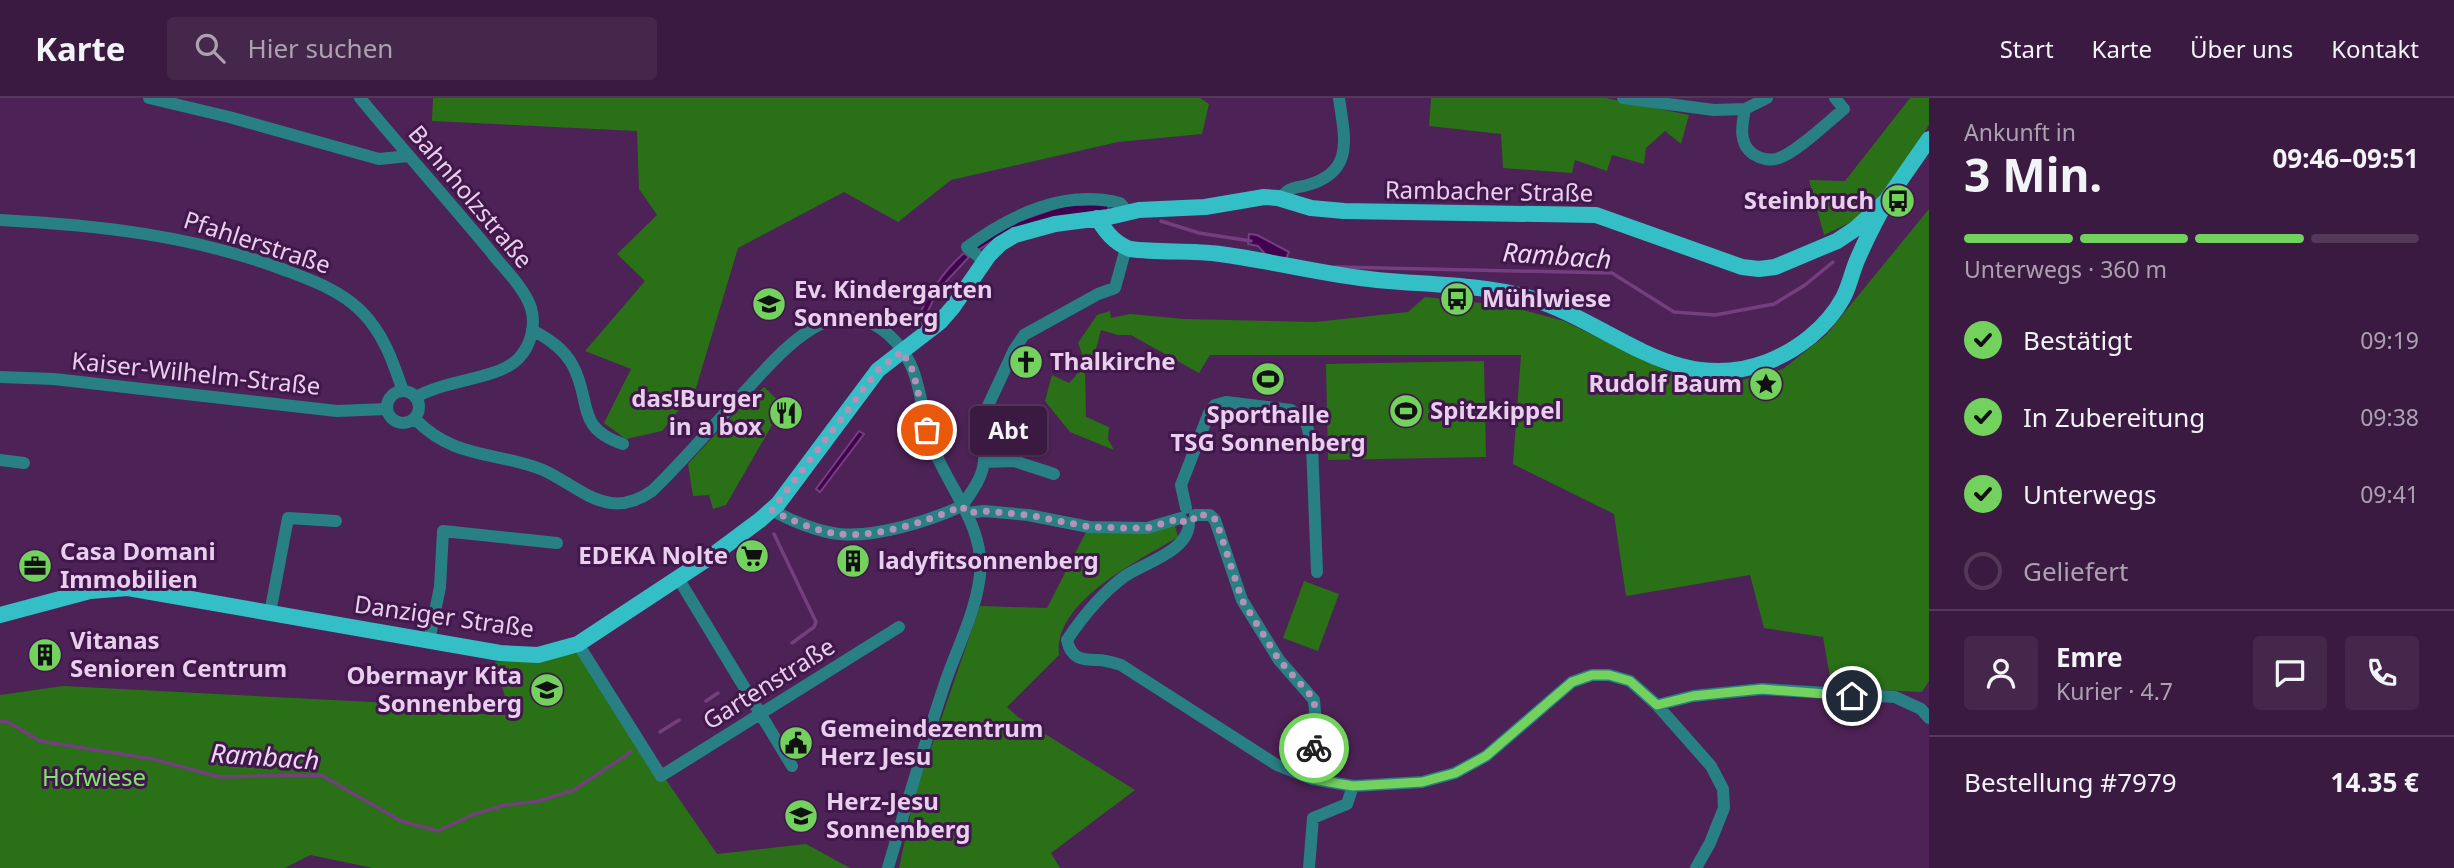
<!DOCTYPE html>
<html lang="de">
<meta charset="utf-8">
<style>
body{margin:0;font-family:"Noto Sans",sans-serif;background:#45274b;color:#f1f3f6;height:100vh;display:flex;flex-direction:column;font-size:26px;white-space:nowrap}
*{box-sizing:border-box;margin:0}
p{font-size:23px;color:#aba1b1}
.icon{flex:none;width:38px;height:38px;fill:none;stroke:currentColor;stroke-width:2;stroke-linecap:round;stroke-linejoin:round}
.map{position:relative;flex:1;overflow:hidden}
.side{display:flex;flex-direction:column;background:#3a1a40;width:525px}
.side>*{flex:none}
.pin{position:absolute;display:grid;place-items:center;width:60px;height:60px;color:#fff;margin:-30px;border:4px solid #fff;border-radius:50%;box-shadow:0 2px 7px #0007}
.courier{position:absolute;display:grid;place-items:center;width:70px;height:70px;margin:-35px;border:5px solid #72d25d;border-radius:50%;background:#fff;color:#222;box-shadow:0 2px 9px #0007}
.bubble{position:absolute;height:49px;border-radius:7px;background:#3a1a40;box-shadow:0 2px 5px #0004,0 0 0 2px #543859;font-size:23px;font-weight:700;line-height:49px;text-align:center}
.head em{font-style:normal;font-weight:700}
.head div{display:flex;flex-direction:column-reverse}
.head{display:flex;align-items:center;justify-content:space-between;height:119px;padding:0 35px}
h1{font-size:46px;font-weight:700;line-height:52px}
.bar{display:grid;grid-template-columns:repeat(4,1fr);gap:10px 7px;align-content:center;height:84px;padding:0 35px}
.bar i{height:9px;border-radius:5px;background:#543859}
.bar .selected{background:#72d25d}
.bar p{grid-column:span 4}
.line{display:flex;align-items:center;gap:18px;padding:0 35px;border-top:2px solid #543859}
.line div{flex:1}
.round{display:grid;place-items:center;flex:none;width:74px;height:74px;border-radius:7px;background:#45274b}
ol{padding:0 35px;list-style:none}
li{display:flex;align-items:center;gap:21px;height:77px}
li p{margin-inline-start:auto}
li .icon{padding:7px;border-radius:50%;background:#72d25d;color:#111;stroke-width:4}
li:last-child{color:#aba1b1}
li i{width:38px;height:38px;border:4px solid #543859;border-radius:50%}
header{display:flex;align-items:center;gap:42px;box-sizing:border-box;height:98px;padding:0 35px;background:#3a1a40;border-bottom:2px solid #543859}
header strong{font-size:33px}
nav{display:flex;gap:38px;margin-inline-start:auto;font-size:24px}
.search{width:490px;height:63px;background:#45274b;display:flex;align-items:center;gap:18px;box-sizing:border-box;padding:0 24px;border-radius:7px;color:#aba1b1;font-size:26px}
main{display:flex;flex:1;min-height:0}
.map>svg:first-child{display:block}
.green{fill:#297017}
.water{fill:#42014e;stroke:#743f7e;stroke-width:2}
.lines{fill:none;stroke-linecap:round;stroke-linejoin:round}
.stream{stroke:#743f7e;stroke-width:3.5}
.minor{stroke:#287f84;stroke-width:12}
.major{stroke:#34bfc6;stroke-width:16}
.done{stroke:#b292b9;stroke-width:7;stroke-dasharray:0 12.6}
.route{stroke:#72d25d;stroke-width:9}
.labels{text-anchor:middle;stroke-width:6;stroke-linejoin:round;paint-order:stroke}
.street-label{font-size:24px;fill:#e8cfee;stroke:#42174b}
.poi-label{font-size:24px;font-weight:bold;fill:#e8cfee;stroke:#42174b;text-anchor:start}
.park-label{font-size:24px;fill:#7ee768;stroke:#42174b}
.water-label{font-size:26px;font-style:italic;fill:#ecd8f0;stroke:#42174b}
</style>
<header>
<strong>Karte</strong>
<div class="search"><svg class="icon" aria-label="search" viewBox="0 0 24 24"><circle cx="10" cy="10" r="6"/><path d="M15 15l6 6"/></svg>Hier suchen</div>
<nav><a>Start</a><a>Karte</a><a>Über uns</a><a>Kontakt</a></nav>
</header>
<main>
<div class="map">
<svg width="1929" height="770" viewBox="0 0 1929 770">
<rect width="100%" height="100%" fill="#4d2256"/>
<!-- green -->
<path class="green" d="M 433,0 L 1200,0 L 1209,6 L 1202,36 L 1118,44 L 951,82 L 898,124 L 844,94 L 738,150 L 696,290 L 662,333 L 626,341 L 604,325 L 631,271 L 585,253 L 645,183 L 617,156 L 657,117 L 639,91 L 637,33 L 432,23 Z
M 1431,0 L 1606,0 L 1689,17 L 1681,46 L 1665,33 L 1646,50 L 1644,66 L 1612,57 L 1607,73 L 1575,62 L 1572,75 L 1503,70 L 1501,36 L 1429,28 Z
M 1910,0 L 1929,0 L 1929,27 L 1892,85 L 1870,109 L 1851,124 L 1824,137 L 1809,82 L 1845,83 Z
M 1929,111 L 1929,583 L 1922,594 L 1832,590 L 1823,539 L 1764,530 L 1750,477 L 1626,498 L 1614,416 L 1513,366 L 1521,257 L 1210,257 L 1199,275 L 1131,237 L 1118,237 L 1101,232 L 1094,258 L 1090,257 L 1085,272 L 1086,319 L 1109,329 L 1108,341 L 1114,352 L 1070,334 L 1045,303 L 1052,277 L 1069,285 C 1083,271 1086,263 1078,245 L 1097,217 L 1110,213 L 1111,220 L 1130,216 L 1184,221 L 1315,224 L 1408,214 L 1425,199 L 1508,208 L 1564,223 L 1706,292 L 1783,271 L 1826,237 Z
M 1484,263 L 1486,359 L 1328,362 L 1326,266 Z
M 764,289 L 782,306 L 770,324 L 772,327 L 726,407 L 713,411 L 709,397 L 693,398 L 688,366 L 733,317 Z
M 1175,428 L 1178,439 C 1140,462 1053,503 1059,557 L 1007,609 L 1018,619 L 1135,692 L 1051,755 L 1060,770 L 899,770 L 914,700 L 980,508 L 1047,510 L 1088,430 Z
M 1304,483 L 1339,496 L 1318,553 L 1283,540 Z
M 579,555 L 717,756 L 806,746 L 850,770 L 373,770 L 310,757 L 285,770 L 0,770 L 0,597 L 63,588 L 391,605 L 426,614 L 510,617 L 495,564 Z"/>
<!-- water -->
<path class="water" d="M 1109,106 L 1108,113 L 1006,135 L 978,152 L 973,146 L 1001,129 L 1065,107 Z
M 1249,136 L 1257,137 L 1289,154 L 1285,163 L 1268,159 L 1258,148 L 1248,146 Z
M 964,155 L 969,159 L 939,191 L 920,228 L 915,225 C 928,198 941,175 964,155 Z
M 859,333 L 864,336 L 820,394 L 816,391 Z"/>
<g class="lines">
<!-- stream -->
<path class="stream" d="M 1161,123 L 1199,135 L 1251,143
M 1336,169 L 1612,175 L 1674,214 L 1715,217 L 1774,206 L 1805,187 L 1833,164
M 774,436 L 816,524 L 814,529 L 792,545
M 706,603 L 718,595
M 0,623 L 8,624 L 40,643 L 153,661 L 219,679 L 321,677 L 401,723 L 438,733 L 472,717 L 505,707 L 539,703 L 574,692 L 631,654
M 660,634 L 679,622"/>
<!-- minor -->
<path class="minor" d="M 149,0 L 229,19 L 379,61 L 409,58
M 360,0 C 403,52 448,102 491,154 C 504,171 524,189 531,210 C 536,227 531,247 519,260 C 498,282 447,281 416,299
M 1623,0 L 1714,12 L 1745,11 L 1767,0
M 1745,11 C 1742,27 1738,45 1753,56 C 1761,61 1771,63 1779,60 C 1797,54 1829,23 1844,11 L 1835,0
M 1282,101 C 1286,90 1294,90 1304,88 C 1355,75 1345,42 1339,0
M 0,122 C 97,127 190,137 282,171 C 311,182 340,192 361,213 C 384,236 393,264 403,293
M 984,163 L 967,149 C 1011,117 1064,91 1120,105 L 1128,114
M 532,232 C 549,241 564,251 573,268 C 592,304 575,330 623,346
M 0,279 L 54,281 L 337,313 L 387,311
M387 309a16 16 0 1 1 32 0a16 16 0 1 1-32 0Z
M 415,321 C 455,362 496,353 543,372 C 566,382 587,402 611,405 C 626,407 639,402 652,393 C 682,364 710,331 739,300 C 763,274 796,233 831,222 C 867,210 900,240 913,272 C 923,299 924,328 935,354 C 952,394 985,431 980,477 C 976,513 958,548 946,582 C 925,645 906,707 888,770
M 0,362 L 24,365
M 984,364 L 1014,363 L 1054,376
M 962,408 C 971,395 983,379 984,363 C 986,345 982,329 986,312 L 1014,252 L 1024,237 L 1098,196 L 1115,190 L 1126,150
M 1186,410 L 1181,387 L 1209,315 L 1215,307 L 1226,304 L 1291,312 L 1306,324 L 1312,347 L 1317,474
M 772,412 C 789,422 819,434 839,436 C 875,440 929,423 962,408
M 967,415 L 984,413 L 1028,417 L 1089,429 L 1147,430 L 1181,420
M 1195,417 L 1210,417 L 1215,422 L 1242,502 L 1279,562 L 1314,602 L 1316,625 L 1312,681
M 1189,425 C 1189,453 1144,465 1125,478 C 1102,495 1083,518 1067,542 C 1071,561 1082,562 1098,562 C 1106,562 1114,565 1121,567 L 1277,667 L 1312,681 L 1353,688 L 1422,684 L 1455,675 L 1486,658 L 1572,584 L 1592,577 L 1609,577 L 1630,583 L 1657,607 L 1711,668 L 1723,691 L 1724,710 L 1710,745 L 1696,770
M 678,480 L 792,668
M 270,515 L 288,420 L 336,423
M 429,543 L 440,489 L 443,433 L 557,445
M 578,546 L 661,678 L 899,529
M 1657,607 L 1693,598 L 1762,591 L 1895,599 L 1921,611 L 1929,620
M 1309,770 L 1313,720 L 1347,706 L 1353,688"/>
<!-- major -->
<path class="major" d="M 1097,120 C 1106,134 1114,145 1130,151 C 1160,155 1190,152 1220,156 C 1273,163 1324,177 1377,182 C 1427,187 1481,186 1530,200 C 1612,225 1675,299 1767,264 C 1798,252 1827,229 1843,200 C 1850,187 1852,173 1858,160 C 1865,144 1873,128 1881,113
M 0,517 L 90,493 L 128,490 L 500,555 L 538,557 L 578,546 L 713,457 L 760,422 L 778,406 L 878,272 L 940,224 L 953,209 L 989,157 L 1000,146 L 1015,137 L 1055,126 L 1109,119 L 1139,112 L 1205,109 L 1264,99 L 1278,100 L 1311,110 L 1344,113 L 1596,117 L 1742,169 L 1759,171 L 1775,169 L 1837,143 L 1855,131 L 1886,103 L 1929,41"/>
</g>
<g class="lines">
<!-- done -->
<path class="done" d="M 927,332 L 913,273 L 902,253 L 878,272 L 772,412 C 789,422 819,434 839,436 C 875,440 929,423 962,408 L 967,415 L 984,413 L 1028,417 L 1090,429 L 1128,430 L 1147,430 L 1181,420 C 1184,426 1188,426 1193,423 L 1195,417 L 1210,417 L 1216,422 L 1242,502 L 1279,562 L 1314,601 L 1316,625 L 1314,650"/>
<!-- route -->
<path class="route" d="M 1314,650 L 1312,681 L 1353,688 L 1422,684 L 1455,675 L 1486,658 L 1572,584 L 1592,577 L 1609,577 L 1630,583 L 1657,607 L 1693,598 L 1762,591 L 1852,598"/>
</g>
<!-- icons -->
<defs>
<g id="bus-disc" transform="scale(1.75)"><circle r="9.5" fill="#72d25d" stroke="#42174b"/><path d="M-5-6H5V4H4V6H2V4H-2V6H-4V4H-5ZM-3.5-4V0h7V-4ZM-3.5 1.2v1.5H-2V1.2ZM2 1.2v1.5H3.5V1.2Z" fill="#111"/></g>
<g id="school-disc" transform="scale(1.75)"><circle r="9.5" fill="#72d25d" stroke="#42174b"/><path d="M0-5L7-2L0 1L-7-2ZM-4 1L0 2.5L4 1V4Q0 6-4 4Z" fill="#111"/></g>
<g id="church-disc" transform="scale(1.75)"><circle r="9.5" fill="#72d25d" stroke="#42174b"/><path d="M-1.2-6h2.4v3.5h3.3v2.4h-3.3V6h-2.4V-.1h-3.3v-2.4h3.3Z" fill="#111"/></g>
<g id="stadium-disc" transform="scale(1.75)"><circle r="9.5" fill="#72d25d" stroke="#42174b"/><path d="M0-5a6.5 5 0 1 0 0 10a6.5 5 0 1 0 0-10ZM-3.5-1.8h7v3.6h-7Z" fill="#111"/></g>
<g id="sight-disc" transform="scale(1.75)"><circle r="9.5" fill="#72d25d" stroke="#42174b"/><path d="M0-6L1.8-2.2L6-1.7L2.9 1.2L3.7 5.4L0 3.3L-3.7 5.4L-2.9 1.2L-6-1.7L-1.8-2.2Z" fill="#111"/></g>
<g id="restaurant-disc" transform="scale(1.75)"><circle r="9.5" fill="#72d25d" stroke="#42174b"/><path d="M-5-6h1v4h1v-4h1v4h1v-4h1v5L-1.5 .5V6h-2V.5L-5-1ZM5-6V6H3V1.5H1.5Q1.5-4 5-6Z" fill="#111"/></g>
<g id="supermarket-disc" transform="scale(1.75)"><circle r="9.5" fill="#72d25d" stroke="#42174b"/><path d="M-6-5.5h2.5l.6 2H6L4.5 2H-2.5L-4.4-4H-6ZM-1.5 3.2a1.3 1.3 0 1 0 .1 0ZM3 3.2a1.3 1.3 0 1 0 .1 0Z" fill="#111"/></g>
<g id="building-disc" transform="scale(1.75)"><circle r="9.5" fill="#72d25d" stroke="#42174b"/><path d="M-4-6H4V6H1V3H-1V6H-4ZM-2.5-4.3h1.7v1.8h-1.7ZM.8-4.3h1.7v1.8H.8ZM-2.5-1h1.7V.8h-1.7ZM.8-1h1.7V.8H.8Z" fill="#111"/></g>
<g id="office-disc" transform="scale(1.75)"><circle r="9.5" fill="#72d25d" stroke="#42174b"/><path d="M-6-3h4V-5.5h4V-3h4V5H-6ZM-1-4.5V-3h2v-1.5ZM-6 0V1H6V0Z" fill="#111"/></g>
<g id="civic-disc" transform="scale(1.75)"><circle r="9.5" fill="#72d25d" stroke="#42174b"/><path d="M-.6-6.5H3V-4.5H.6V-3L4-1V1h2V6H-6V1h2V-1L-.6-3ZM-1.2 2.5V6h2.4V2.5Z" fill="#111"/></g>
</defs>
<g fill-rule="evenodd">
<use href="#bus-disc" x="1898" y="103"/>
<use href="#bus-disc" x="1457" y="201"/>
<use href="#school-disc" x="769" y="206"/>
<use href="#church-disc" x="1026" y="264"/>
<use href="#stadium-disc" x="1268" y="281"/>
<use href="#sight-disc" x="1766" y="286"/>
<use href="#stadium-disc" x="1406" y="313"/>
<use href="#restaurant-disc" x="786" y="315"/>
<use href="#supermarket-disc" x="752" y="458"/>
<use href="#building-disc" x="853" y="463"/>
<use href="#office-disc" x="35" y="468"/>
<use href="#building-disc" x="45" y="557"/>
<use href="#school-disc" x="547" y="592"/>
<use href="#civic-disc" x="796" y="645"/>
<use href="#school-disc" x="801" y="718"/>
</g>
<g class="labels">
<!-- street labels -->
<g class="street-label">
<text transform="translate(1489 94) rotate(1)" y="8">Rambacher Straße</text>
<text transform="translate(470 99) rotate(50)" y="8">Bahnholzstraße</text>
<text transform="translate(257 145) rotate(18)" y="8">Pfahlerstraße</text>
<text transform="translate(196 276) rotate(6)" y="8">Kaiser-Wilhelm-Straße</text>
<text transform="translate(444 519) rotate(8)" y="8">Danziger Straße</text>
<text transform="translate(769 586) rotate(-32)" y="8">Gartenstraße</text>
</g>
<!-- poi labels -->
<g class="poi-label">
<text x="1874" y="111" text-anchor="end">Steinbruch</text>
<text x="794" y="200">Ev. Kindergarten<tspan x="794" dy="28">Sonnenberg</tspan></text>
<text x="1482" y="209">Mühlwiese</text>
<text x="1050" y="272">Thalkirche</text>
<text x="1742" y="294" text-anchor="end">Rudolf Baum</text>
<text x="762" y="309" text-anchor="end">das!Burger<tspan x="762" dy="28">in a box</tspan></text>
<text x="1430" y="321">Spitzkippel</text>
<text x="1268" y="325" text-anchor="middle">Sporthalle<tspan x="1268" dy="28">TSG Sonnenberg</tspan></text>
<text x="60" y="462">Casa Domani<tspan x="60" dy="28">Immobilien</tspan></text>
<text x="728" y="466" text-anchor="end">EDEKA Nolte</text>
<text x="878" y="471">ladyfitsonnenberg</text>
<text x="70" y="551">Vitanas<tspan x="70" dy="28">Senioren Centrum</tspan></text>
<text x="522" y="586" text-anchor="end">Obermayr Kita<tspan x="522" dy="28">Sonnenberg</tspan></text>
<text x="820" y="639">Gemeindezentrum<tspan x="820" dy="28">Herz Jesu</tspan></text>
<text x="826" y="712">Herz-Jesu<tspan x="826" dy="28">Sonnenberg</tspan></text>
</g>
<!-- park labels -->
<g class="park-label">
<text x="94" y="688">Hofwiese</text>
</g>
<!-- water labels -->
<g class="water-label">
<text transform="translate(1557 158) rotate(4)" y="9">Rambach</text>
<text transform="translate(265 659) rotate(4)" y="9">Rambach</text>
</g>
</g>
</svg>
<div class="pin" style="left:927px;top:332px;background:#ea580c"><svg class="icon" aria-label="bag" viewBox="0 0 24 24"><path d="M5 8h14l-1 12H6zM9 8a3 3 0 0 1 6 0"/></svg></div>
<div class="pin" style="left:1852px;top:598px;background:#1f2937"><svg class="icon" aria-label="home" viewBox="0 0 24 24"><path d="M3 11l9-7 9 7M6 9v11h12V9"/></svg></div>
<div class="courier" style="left:1314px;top:650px"><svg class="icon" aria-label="bike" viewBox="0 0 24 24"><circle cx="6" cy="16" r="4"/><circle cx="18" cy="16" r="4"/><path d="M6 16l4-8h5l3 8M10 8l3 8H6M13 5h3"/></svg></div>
<div class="bubble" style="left:970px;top:308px;width:77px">Abt</div>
</div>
<section class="side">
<div class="head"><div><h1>3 Min.</h1><p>Ankunft in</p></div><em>09:46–09:51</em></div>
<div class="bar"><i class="selected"></i><i class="selected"></i><i class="selected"></i><i></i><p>Unterwegs · 360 m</p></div>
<ol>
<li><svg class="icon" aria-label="check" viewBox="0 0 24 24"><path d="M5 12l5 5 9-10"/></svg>Bestätigt<p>09:19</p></li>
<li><svg class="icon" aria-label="check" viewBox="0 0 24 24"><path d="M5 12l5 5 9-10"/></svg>In Zubereitung<p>09:38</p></li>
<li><svg class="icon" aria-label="check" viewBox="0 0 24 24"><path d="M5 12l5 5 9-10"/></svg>Unterwegs<p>09:41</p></li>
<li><i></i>Geliefert</li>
</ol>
<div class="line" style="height:126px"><a class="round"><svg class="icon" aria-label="person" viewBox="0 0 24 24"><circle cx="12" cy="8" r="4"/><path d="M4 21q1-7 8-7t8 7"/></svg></a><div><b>Emre</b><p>Kurier · 4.7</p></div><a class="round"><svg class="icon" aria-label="chat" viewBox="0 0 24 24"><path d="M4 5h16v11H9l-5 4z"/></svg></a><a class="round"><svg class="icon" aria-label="phone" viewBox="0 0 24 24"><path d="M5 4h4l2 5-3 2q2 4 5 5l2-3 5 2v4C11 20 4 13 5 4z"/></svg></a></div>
<div class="line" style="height:91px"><div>Bestellung #7979</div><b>14.35 €</b></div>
</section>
</main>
